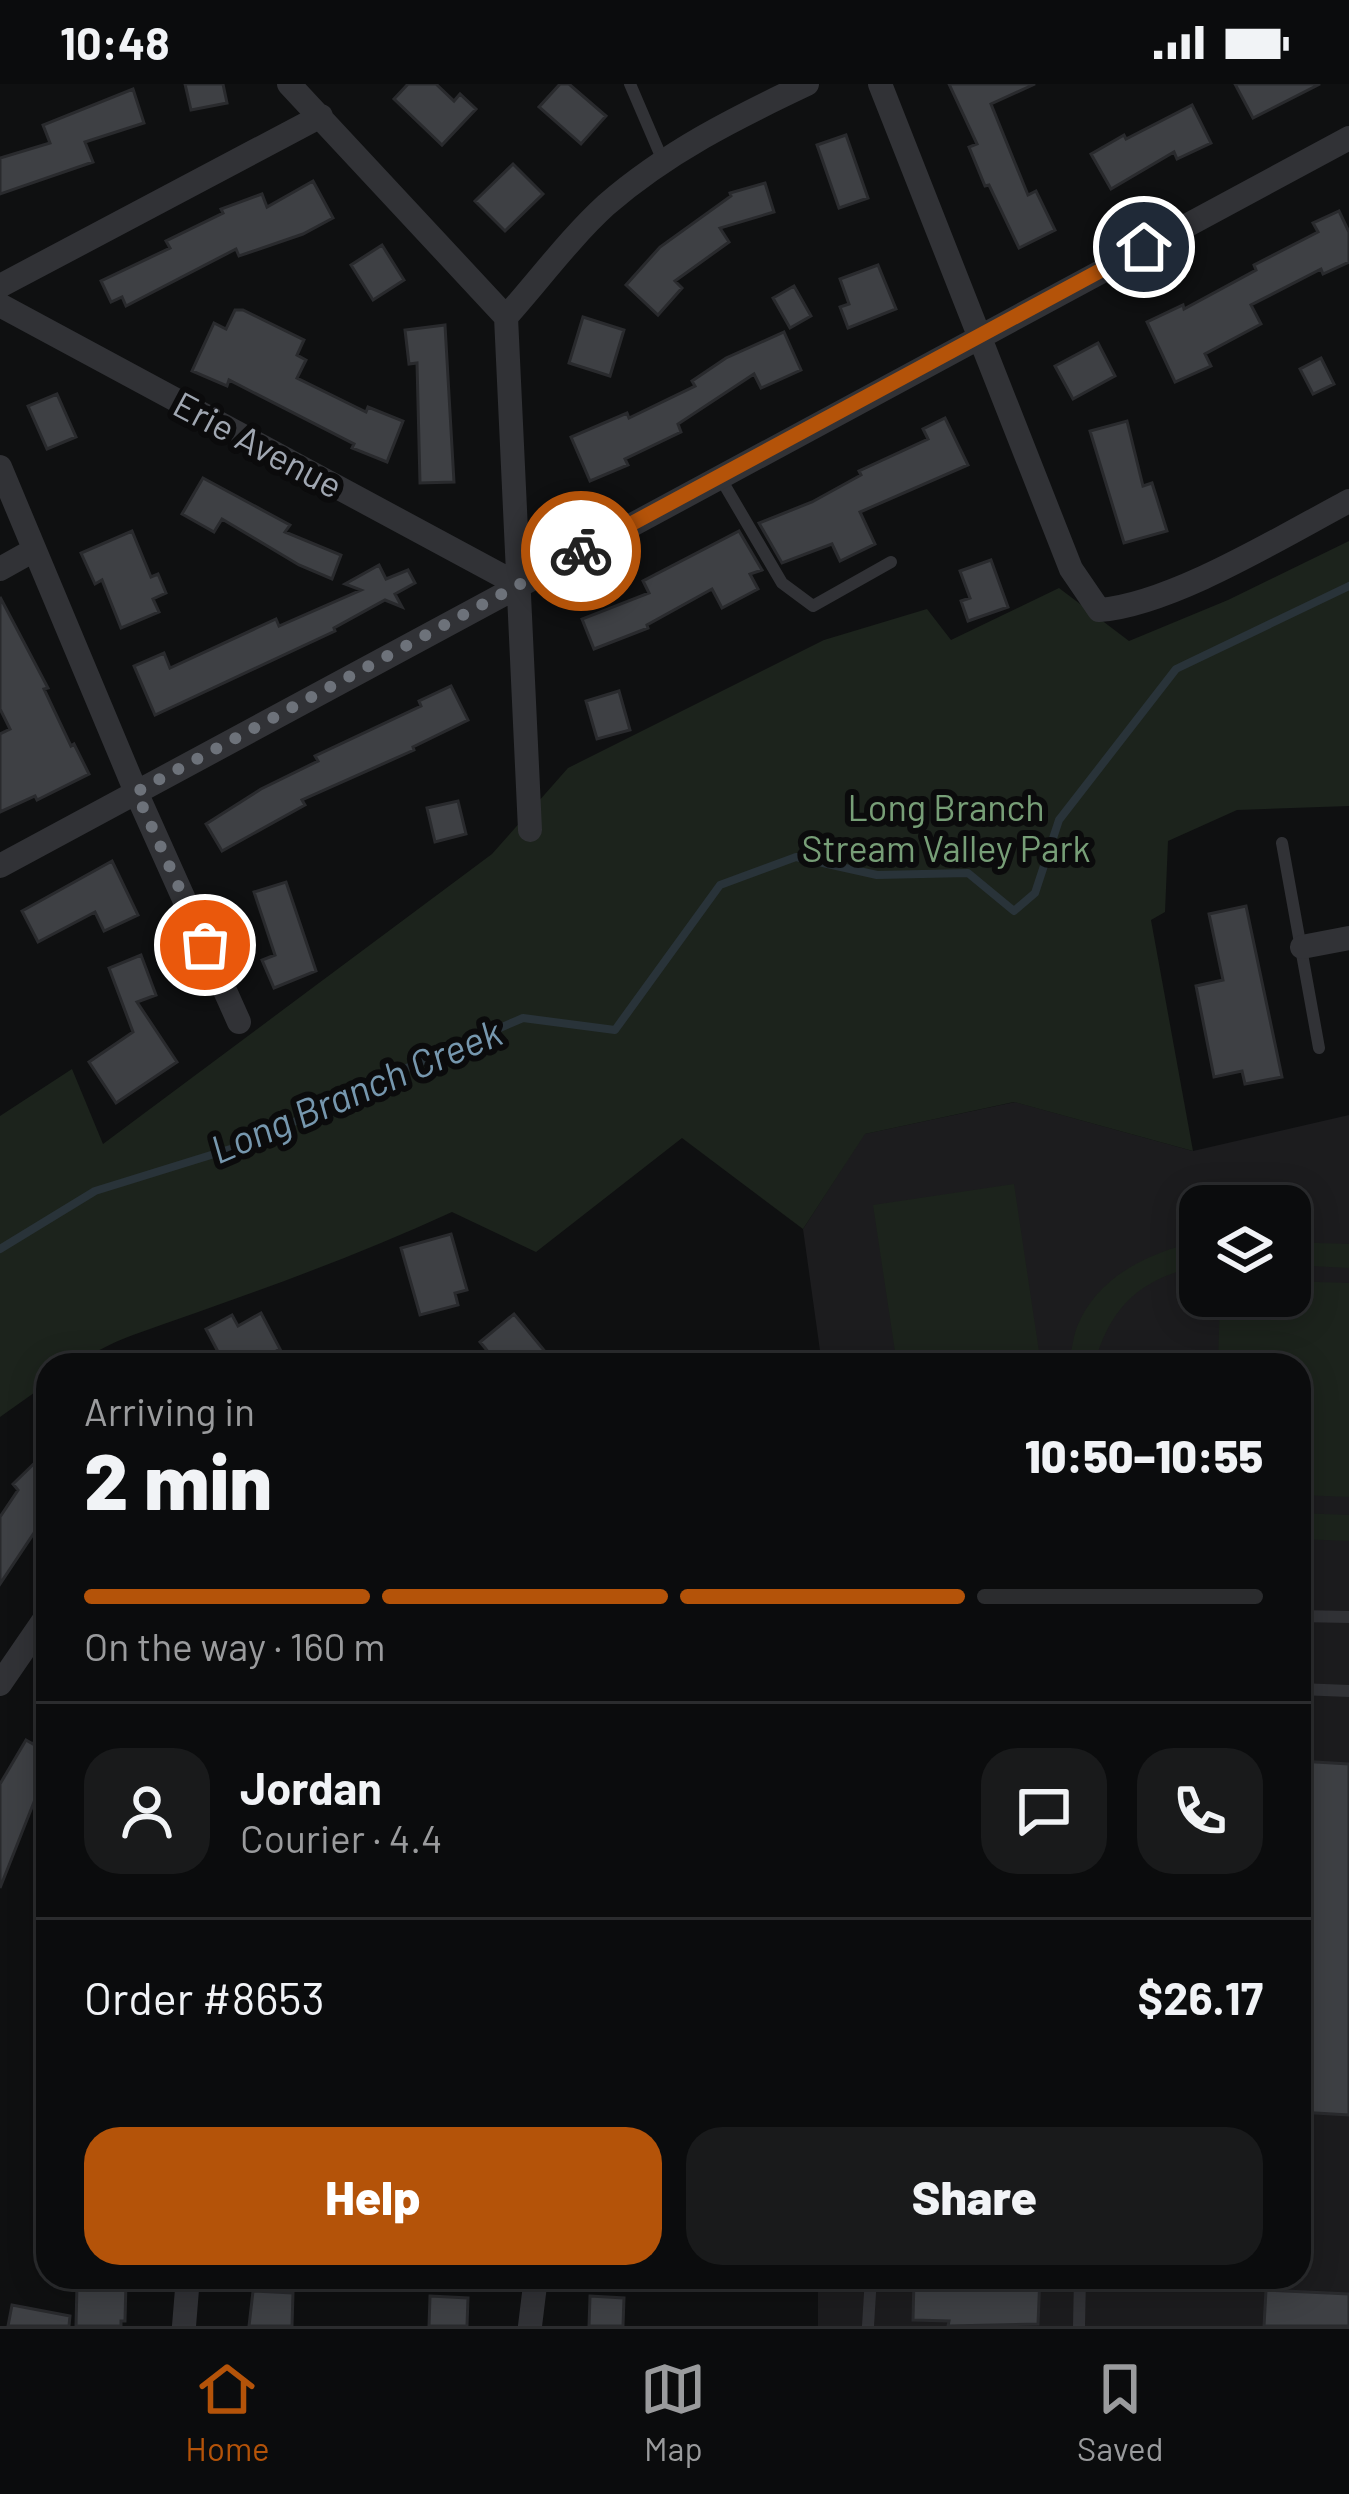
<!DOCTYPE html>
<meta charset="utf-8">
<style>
body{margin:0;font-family:Barlow,sans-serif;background:#191a1b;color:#f1f3f6;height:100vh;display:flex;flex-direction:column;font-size:45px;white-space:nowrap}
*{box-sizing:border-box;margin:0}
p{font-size:39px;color:#9a9b9d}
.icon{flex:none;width:66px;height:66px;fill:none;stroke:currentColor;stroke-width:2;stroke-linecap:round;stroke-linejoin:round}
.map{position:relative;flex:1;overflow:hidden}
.panel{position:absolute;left:36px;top:1269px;width:1275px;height:936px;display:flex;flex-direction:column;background:#0b0c0d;border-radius:36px;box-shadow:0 6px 30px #0003,0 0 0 3px #2b2c2e}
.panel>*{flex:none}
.fabs{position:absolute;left:1179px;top:1101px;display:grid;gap:24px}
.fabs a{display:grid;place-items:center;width:132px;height:132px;border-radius:24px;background:#0b0c0d;box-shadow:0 6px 30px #0003,0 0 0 3px #2b2c2e;font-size:60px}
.pin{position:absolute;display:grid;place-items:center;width:102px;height:102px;color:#fff;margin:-51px;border:6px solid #fff;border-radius:50%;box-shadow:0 3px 12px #0007}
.courier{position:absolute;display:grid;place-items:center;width:120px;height:120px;margin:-60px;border:9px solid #b45309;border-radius:50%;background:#fff;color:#222;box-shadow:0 3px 15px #0007}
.headline em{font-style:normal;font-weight:800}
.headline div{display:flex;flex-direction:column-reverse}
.headline{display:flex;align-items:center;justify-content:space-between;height:204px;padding:0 48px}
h1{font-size:78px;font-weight:800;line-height:90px}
.bar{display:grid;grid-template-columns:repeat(4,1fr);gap:18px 12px;align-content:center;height:144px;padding:0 48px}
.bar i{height:15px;border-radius:9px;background:#2b2c2e}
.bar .on{background:#b45309}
.bar p{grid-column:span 4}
.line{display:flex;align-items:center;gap:30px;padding:0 48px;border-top:3px solid #2b2c2e}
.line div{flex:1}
.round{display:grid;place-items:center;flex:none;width:126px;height:126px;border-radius:36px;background:#191a1b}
.button{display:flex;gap:24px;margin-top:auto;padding:24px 48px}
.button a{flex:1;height:138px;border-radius:36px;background:#b45309;color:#fff;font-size:48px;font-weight:800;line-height:138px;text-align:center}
.button a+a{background:#191a1b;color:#f1f3f6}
.status{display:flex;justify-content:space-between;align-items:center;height:84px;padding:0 60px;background:#0b0c0d;direction:ltr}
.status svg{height:33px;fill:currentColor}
.tab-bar{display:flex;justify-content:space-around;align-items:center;height:168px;border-top:3px solid #2b2c2e;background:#0b0c0d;font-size:33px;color:#9a9b9d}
.tab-bar a{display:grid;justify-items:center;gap:6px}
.tab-bar .on{color:#b45309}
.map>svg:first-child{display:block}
.built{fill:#1c1c1e;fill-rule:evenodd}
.green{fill:#1c231c}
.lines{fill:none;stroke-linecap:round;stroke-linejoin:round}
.stream{stroke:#293339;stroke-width:8}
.building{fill:#3e4044;stroke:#292a2d;stroke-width:3}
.service{stroke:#313236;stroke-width:12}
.minor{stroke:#313236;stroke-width:24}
.done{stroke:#6d727a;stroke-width:12;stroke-dasharray:0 21.6}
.route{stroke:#b45309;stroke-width:15}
.labels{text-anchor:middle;stroke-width:12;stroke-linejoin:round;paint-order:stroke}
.street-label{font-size:36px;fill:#a0a7b2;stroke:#0b0b0c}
.park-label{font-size:36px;fill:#779e77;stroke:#0b0b0c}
.water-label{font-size:39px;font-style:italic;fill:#7697ae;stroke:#0b0b0c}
</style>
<div class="status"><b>10:48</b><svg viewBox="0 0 49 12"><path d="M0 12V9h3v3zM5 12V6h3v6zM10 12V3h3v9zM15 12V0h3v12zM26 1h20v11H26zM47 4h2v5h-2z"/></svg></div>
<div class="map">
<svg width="1349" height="2242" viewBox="0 0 1349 2242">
<rect width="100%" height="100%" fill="#0f1011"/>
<!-- built -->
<path class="built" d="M 1015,1018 L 1193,1067 L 1349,1031 L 1349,2242 L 818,2242 L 818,2193 L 1299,2193 L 1299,1281 L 822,1281 L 803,1145 L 864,1050 ZM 1200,1122 L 1290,1122 L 1290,1212 L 1200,1212 Z"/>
<!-- green -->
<path class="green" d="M 1349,457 L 1349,722 L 1237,726 L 1168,757 L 1165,828 L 1151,836 L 1193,1067 L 1014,1018 L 865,1050 L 803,1145 L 682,1054 L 536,1168 L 452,1128 C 348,1176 241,1213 133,1251 C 101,1262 82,1281 48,1281 L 48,1299 L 0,1333 L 0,1032 L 72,985 L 103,1060 L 492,770 L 568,684 L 824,556 L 927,525 L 951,556 L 1059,504 L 1129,557 L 1228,516 Z
M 1014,1100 L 1041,1281 L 897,1281 L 873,1121 Z
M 1200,1157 L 1200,1182 C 1141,1194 1110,1222 1094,1281 L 1069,1281 C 1071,1269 1073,1254 1077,1243 C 1097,1192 1150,1168 1200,1157 Z
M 1290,1158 L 1349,1160 L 1349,1184 L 1290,1181 Z
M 1290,1197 L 1349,1199 L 1349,1413 L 1299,1411 L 1299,1281 L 1218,1281 L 1220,1212 L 1290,1212 Z
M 1299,1429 L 1349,1431 L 1349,1457 L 1299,1455 Z"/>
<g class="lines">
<!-- stream -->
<path class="stream" d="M 0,1165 L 95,1107 L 253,1058 L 386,993 L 523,934 L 615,946 L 720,801 L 796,773 L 877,791 L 968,789 L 1014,827 L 1035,809 L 1059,736 L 1176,585 L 1349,502"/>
</g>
<!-- building -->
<path class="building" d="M 185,0 L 223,0 L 227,19 L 191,26 Z
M 408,0 L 436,0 L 454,17 L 460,10 L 476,25 L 442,61 L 394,15 Z
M 560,0 L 569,0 L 606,32 L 581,60 L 539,23 Z
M 949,0 L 1035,0 L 991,20 L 1028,111 L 1036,107 L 1055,146 L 1019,164 L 989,101 L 985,102 L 969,63 L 977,60 Z
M 1235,0 L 1320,0 L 1253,34 Z
M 133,5 L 144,39 L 85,58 L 93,78 L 0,110 L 0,74 L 50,59 L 43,41 Z
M 1192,21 L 1211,59 L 1177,75 L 1174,68 L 1111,105 L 1091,70 L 1124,51 L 1126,55 Z
M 846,51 L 868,114 L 839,124 L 817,61 Z
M 513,80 L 543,110 L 505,147 L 475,117 Z
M 313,97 L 333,134 L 303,150 L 239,172 L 236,165 L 126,222 L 122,213 L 111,218 L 101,197 L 170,164 L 166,157 L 223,129 L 221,125 L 262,110 L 267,123 Z
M 765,99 L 774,128 L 720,144 L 729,158 L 675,197 L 682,204 L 658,231 L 626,201 L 660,163 L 731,112 L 730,109 Z
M 1339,127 L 1349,148 L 1349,178 L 1323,190 L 1321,185 L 1251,221 L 1261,240 L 1205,270 L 1211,282 L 1175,298 L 1147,238 L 1183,221 L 1184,225 L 1256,186 L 1254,181 L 1318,148 L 1313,139 Z
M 382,161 L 404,196 L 373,216 L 351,181 Z
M 878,181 L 896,225 L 848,244 L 840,223 L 849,220 L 840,195 Z
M 794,202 L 811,232 L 790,244 L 773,214 Z
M 235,226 L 243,226 L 304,256 L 297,271 L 306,276 L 297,294 L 366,328 L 368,323 L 403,337 L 387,378 L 352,364 L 354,360 L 229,296 L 227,302 L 192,287 L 214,239 L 226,245 Z
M 583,233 L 624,246 L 610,292 L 569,279 Z
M 445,241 L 454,398 L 420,399 L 417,279 L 409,280 L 405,246 Z
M 784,248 L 801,286 L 761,304 L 754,290 L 678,340 L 681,348 L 625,375 L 628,381 L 590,397 L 571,353 L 627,329 L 629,334 L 695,302 L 692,297 L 726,274 Z
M 1098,259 L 1115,292 L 1073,315 L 1055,282 Z
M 1321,274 L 1334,300 L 1313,310 L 1300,285 Z
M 57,310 L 76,353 L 47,365 L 28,322 Z
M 945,334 L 968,381 L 860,428 L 875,460 L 840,477 L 832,460 L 782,479 L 759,439 L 812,418 L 861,391 L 859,387 L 928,355 L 923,345 Z
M 1127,337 L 1143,402 L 1152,399 L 1167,447 L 1124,459 L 1090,347 Z
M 203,394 L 290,441 L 285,448 L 341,471 L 332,495 L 299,481 L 222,435 L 214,448 L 182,430 Z
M 132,447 L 151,493 L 158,490 L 166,509 L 153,515 L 159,528 L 121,544 L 102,496 L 95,500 L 81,469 Z
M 739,447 L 762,486 L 750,490 L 758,505 L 722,524 L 712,505 L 647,541 L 648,544 L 594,565 L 582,535 L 649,509 L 643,497 Z
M 991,476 L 1008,523 L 968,537 L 961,517 L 970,514 L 960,487 Z
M 379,481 L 386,495 L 408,486 L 415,499 L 395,510 L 402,523 L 385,516 L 334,544 L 335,547 L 155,631 L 134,582 L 164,569 L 170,584 L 276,535 L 279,542 L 361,506 L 345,500 Z
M 0,513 L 48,604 L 44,605 L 71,662 L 74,660 L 89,690 L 37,716 L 35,712 L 0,728 L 0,650 L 10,645 L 0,625 Z
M 451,602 L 468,636 L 413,663 L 414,666 L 302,716 L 305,721 L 222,767 L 206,740 L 261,705 L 318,677 L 315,672 L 421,622 L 419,617 Z
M 619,607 L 630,646 L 597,655 L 586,617 Z
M 458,717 L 466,750 L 435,758 L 427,724 Z
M 112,777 L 138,831 L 104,847 L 95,828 L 38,858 L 22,827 Z
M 286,798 L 316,887 L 274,904 L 262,876 L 275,871 L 254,808 Z
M 1246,822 L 1282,993 L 1245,1000 L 1242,987 L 1214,993 L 1196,902 L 1223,896 L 1209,830 Z
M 141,871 L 156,911 L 137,918 L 177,978 L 116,1019 L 89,978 L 133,948 L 109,884 Z
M 451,1150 L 467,1206 L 455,1209 L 458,1221 L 420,1231 L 401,1164 Z
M 261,1229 L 280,1265 L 249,1281 L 225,1281 L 206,1245 L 232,1231 L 238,1242 Z
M 514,1230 L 548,1271 L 537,1281 L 499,1281 L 480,1258 Z
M 48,1366 L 48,1428 L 0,1500 L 0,1433 L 18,1406 L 13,1400 Z
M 48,1635 L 48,1703 L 38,1720 L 34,1718 L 0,1804 L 0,1700 L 26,1656 L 33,1660 Z
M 1299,1677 L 1349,1680 L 1349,2031 L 1299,2028 Z
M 914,2193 L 1040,2193 L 1038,2240 L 948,2242 L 949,2237 L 913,2236 Z
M 77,2199 L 126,2199 L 125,2237 L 121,2237 L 121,2242 L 76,2242 Z
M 1266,2206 L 1349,2210 L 1349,2242 L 1264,2242 Z
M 253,2207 L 293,2209 L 292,2242 L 249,2242 Z
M 430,2212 L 468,2214 L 467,2242 L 429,2242 Z
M 590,2212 L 624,2214 L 623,2242 L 589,2242 Z
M 12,2221 L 70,2232 L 69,2242 L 8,2242 Z"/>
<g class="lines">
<!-- service -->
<path class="service" d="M 630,0 L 663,77
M 721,395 L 782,499 L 813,522 L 891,478
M 1282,759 L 1319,964
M 1299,1532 L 1349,1533
M 1299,1605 L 1349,1607
M 868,2242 L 871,2193
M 1079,2242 L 1080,2193"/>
<!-- minor -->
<path class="minor" d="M 289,0 L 506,233 L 530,746
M 880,0 L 1071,485 L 1099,526 C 1171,521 1283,452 1349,417
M 0,202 L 321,32
M 0,221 L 517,500
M 506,233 C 539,196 570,154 606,121 C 667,68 735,34 807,0
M 0,383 L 136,708 L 239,938
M 0,485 L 34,466
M 0,782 L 1349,54
M 1302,863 L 1349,854
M 0,1600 L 48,1530
M 184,2242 L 188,2193
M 530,2242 L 536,2193"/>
</g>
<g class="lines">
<!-- done -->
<path class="done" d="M 205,861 L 136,708 L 581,467"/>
<!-- route -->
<path class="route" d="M 581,467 L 1144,163"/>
</g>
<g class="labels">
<!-- street labels -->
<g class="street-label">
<text transform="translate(258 361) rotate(28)" y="13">Erie Avenue</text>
</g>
<!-- park labels -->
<g class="park-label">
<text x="946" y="737">Long Branch<tspan x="946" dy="41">Stream Valley Park</tspan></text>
</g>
<!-- water labels -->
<g class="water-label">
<text transform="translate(356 1007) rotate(-23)" y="14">Long Branch Creek</text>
</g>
</g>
</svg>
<div class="fabs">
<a><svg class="icon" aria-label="layers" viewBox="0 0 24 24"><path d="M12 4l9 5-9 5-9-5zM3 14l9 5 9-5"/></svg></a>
</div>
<div class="pin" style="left:205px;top:861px;background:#ea580c"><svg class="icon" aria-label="bag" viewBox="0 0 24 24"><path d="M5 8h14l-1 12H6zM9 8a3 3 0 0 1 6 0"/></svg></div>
<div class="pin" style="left:1144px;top:163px;background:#1f2937"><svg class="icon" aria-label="home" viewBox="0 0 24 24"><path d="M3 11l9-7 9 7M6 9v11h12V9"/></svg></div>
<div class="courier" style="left:581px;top:467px"><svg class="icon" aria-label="bike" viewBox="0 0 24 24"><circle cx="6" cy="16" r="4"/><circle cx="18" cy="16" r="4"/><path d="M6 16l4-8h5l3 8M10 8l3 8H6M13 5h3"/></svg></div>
<section class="panel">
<div class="headline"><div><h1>2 min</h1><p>Arriving in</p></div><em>10:50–10:55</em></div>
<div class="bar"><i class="on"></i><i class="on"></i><i class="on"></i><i></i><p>On the way · 160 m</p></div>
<div class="line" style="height:216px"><a class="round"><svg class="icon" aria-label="person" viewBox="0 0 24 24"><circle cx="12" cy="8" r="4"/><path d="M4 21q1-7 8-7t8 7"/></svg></a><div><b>Jordan</b><p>Courier · 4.4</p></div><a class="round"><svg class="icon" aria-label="chat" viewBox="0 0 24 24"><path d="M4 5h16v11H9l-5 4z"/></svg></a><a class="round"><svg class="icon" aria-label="phone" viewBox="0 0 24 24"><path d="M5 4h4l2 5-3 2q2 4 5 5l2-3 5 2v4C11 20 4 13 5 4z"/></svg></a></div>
<div class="line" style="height:156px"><div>Order #8653</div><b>$26.17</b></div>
<div class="button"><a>Help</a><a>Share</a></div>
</section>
</div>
<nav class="tab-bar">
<a class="on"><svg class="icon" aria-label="home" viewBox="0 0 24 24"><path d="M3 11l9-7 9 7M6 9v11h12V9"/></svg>Home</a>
<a><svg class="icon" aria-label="map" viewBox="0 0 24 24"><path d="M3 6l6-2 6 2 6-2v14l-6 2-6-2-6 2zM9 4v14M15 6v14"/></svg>Map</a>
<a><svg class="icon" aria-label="saved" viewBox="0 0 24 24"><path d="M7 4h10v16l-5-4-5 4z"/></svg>Saved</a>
</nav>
